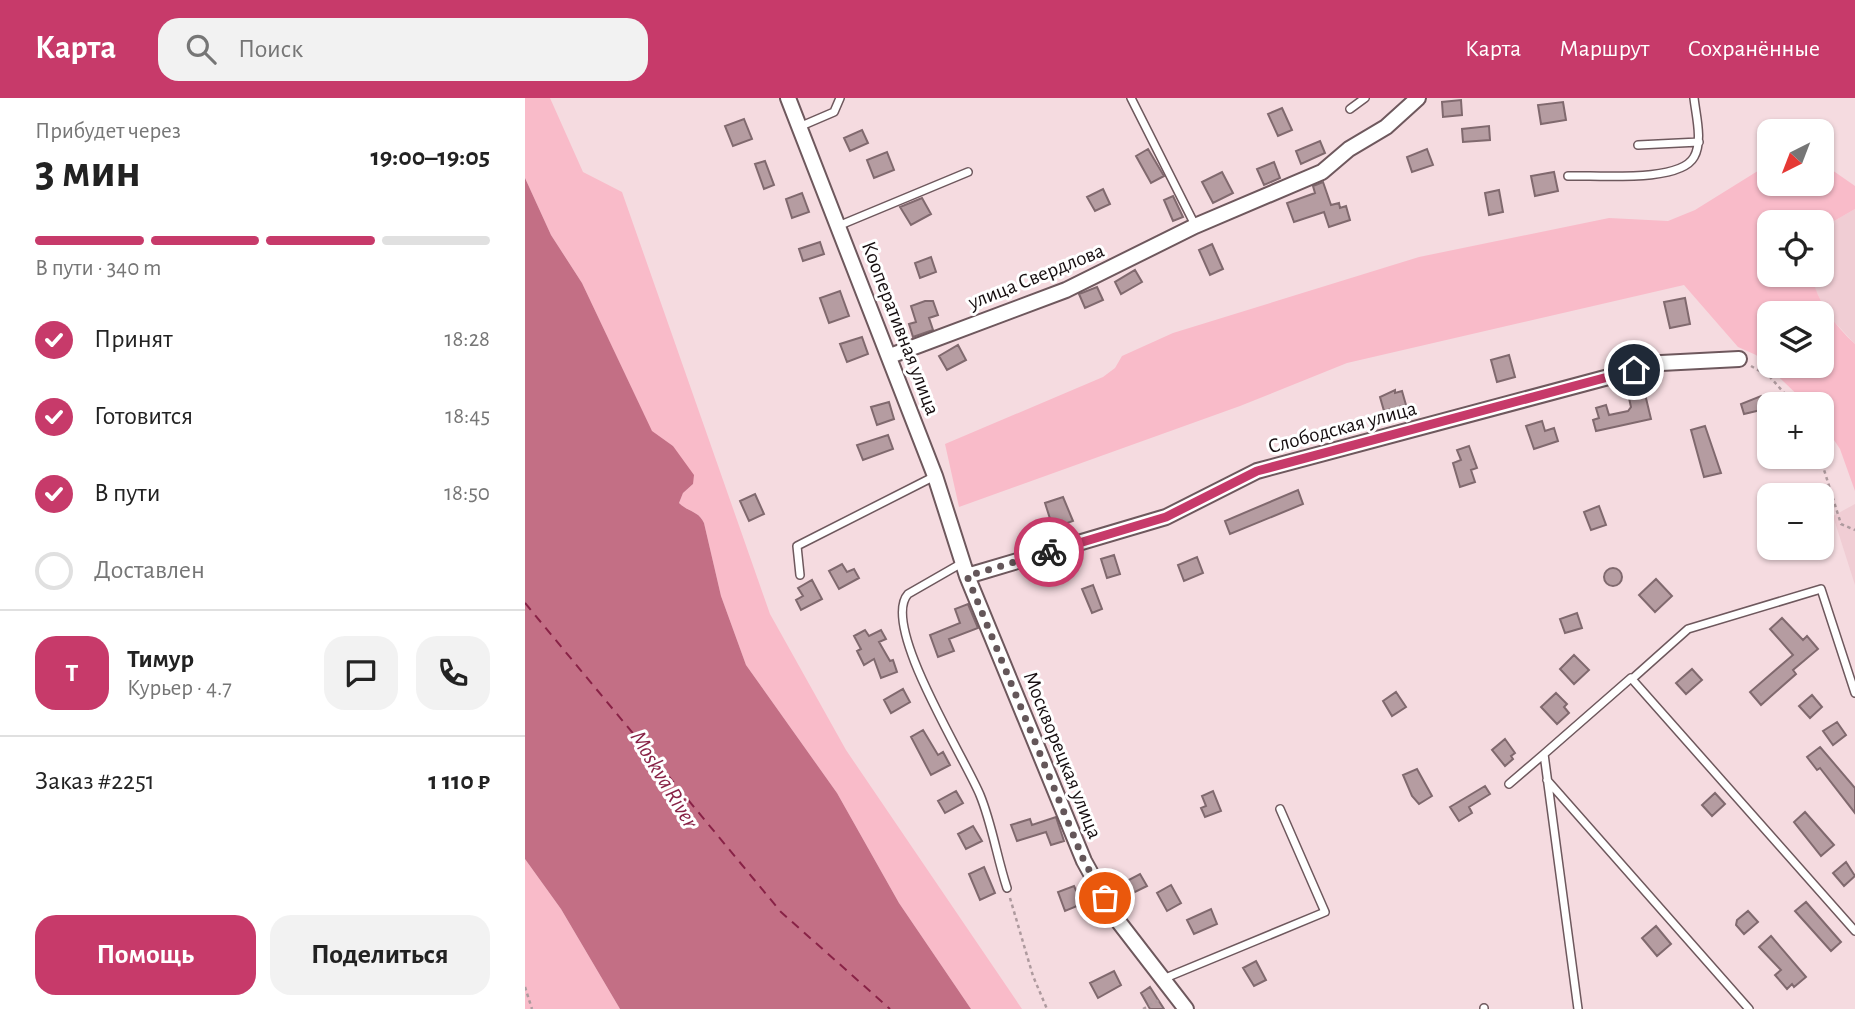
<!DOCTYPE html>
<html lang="ru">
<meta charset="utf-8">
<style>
body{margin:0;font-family:"Alegreya Sans",sans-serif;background:#f2f2f2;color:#222;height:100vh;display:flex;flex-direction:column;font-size:26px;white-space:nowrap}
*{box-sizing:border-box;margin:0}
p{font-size:23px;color:#767676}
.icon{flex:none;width:38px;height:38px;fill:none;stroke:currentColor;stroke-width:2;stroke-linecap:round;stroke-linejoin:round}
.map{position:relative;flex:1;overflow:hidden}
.details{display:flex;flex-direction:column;background:#fff;width:525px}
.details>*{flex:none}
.needle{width:46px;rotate:222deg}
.fabs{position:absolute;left:1232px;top:21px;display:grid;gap:14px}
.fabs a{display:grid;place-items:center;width:77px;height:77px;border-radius:14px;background:#fff;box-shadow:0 2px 5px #0004;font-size:35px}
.pin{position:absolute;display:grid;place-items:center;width:60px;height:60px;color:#fff;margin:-30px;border:4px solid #fff;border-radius:50%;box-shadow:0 2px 7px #0007}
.courier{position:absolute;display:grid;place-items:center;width:70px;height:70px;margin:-35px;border:5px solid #c73a6a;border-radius:50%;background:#fff;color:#222;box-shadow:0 2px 9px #0007}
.headline em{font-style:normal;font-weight:700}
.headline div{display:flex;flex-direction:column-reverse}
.headline{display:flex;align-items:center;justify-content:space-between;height:119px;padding:0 35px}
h1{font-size:46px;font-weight:700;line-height:52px}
.bar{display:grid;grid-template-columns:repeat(4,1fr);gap:10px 7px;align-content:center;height:84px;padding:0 35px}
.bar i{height:9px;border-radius:5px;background:#e0e0e0}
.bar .current{background:#c73a6a}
.bar p{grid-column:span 4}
.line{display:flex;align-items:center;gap:18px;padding:0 35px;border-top:2px solid #e0e0e0}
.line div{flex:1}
.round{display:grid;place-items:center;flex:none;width:74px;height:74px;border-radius:21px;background:#f2f2f2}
ol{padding:0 35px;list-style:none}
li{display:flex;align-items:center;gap:21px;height:77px}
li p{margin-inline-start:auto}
li .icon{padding:7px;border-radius:50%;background:#c73a6a;color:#fff;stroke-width:4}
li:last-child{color:#767676}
li i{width:38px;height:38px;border:4px solid #e0e0e0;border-radius:50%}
.primary-button{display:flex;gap:14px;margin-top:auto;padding:14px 35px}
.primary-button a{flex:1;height:80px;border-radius:21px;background:#c73a6a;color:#fff;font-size:28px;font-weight:700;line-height:80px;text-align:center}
.primary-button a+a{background:#f2f2f2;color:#222}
header{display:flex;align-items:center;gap:42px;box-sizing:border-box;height:98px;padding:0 35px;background:#c73a6a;color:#fff}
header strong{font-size:33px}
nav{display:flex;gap:38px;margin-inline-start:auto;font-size:24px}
.search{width:490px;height:63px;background:#f2f2f2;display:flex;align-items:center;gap:18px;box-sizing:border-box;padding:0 24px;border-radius:21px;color:#767676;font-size:26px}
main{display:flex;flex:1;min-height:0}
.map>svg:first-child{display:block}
.built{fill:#f0cdd4}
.green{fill:#f9bbc9;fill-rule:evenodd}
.water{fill:#c36f85}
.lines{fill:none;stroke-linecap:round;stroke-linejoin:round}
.ferry{stroke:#882246;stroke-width:2;stroke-dasharray:9 7;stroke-linecap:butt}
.building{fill:#b59ca1;stroke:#80696e;stroke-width:2}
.lane-casing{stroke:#6e585d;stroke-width:10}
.street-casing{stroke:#6e585d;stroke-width:18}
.path{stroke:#ae9a9e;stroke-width:2.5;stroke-dasharray:3.5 3.5;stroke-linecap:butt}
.lane{stroke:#fff;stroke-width:7}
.street{stroke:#fff;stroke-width:14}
.done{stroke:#645659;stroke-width:7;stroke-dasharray:0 12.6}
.route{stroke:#c73a6a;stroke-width:9}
.labels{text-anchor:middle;stroke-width:6;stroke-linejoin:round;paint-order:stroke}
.street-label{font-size:21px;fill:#160e10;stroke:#fff}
.water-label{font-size:23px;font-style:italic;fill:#882246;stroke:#fff}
</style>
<header>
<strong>Карта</strong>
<div class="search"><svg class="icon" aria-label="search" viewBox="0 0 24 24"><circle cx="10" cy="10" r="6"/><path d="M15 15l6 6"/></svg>Поиск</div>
<nav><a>Карта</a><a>Маршрут</a><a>Сохранённые</a></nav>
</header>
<main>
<section class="details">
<div class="headline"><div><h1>3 мин</h1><p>Прибудет через</p></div><em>19:00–19:05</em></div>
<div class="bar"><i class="current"></i><i class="current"></i><i class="current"></i><i></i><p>В пути · 340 m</p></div>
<ol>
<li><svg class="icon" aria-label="check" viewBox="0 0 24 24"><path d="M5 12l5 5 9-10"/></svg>Принят<p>18:28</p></li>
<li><svg class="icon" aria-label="check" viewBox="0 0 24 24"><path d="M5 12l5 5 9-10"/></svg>Готовится<p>18:45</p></li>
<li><svg class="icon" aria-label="check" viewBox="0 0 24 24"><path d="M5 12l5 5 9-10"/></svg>В пути<p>18:50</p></li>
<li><i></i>Доставлен</li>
</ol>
<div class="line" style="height:126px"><b class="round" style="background:#c73a6a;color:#fff">Т</b><div><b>Тимур</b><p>Курьер · 4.7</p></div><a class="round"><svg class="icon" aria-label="chat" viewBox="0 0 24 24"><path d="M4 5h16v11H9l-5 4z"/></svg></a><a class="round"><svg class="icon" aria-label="phone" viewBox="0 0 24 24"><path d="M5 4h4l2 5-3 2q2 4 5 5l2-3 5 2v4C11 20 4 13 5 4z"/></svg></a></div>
<div class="line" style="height:91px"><div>Заказ #2251</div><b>1 110 ₽</b></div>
<div class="primary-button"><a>Помощь</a><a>Поделиться</a></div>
</section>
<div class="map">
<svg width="1330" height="911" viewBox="0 0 1330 911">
<rect width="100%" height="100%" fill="#f5dbe0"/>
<!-- built -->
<path class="built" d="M 1330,111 L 1330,246 L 1304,218 L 1290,191 L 1286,177 L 1297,177 L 1297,130 Z
M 1330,406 L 1330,487 L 1308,418 Z"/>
<!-- green -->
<path class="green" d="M 0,0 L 25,0 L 58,74 L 97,94 L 245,516 L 321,652 L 497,911 L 446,911 L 374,805 L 312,695 L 221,567 L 196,498 L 179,425 C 174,413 163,414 154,405 L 158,395 L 168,386 L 148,348 L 127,334 L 57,185 L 26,137 L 0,80 Z
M 1297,65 L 1330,88 L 1330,111 L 1297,130 L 1297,124 L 1244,124 L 1244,177 L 1286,177 C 1293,204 1309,227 1330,246 L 1330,393 L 1315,351 L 1297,324 L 1297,306 L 1282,306 L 1231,257 L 1213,249 L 1159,187 L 822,265 L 715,308 L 434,409 L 420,346 L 578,279 L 590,270 L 597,258 L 648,235 L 894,159 L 1084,120 L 1143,123 L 1170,112 L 1244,66 L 1244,86 L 1297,86 ZM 1244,215 L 1297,215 L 1297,268 L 1244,268 Z
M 0,761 L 36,811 L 95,911 L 0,911 Z"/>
<!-- water -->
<path class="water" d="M 0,80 L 26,137 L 57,185 L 127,333 L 148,348 L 169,377 L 168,386 L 158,395 L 154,405 C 163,414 174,413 179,425 L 196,498 L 221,567 L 312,695 L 374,805 L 446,911 L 95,911 L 36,811 L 0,761 Z"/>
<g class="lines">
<!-- ferry -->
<path class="ferry" d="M 0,505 L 256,814 L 365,911"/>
</g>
<!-- building -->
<path class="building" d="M 936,2 L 937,17 L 918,19 L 917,4 Z
M 1038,4 L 1041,22 L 1016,26 L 1013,7 Z
M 757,10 L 767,32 L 753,38 L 743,16 Z
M 219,21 L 227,41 L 208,48 L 200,28 Z
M 964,28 L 965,42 L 938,44 L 937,31 Z
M 337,32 L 343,45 L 325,53 L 319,40 Z
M 795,43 L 800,55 L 776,66 L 771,53 Z
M 623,51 L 639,78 L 626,85 L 611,58 Z
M 902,51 L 908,67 L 887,74 L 882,59 Z
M 362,54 L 369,72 L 349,80 L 342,62 Z
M 240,63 L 249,87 L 239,91 L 230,66 Z
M 749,64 L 755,80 L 739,87 L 732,71 Z
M 697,74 L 708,95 L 688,105 L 677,84 Z
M 1029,74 L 1033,93 L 1010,98 L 1006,78 Z
M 798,84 L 806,107 L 814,105 L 815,110 L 821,108 L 825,122 L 804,129 L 799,114 L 769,124 L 762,105 L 790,95 L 788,88 Z
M 578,91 L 585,106 L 570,113 L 562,99 Z
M 974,92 L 978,114 L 964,117 L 960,95 Z
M 277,95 L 284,114 L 267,120 L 261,101 Z
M 648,98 L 658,119 L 648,123 L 639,102 Z
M 397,100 L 406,116 L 386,127 L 375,109 Z
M 295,144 L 299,156 L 278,163 L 274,151 Z
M 687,146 L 698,171 L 685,177 L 674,152 Z
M 406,159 L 411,174 L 395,180 L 390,165 Z
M 610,172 L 617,184 L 596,196 L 590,184 Z
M 572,189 L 578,202 L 560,210 L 554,196 Z
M 315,193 L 324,218 L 304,225 L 295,200 Z
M 1160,200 L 1165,226 L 1145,230 L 1139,204 Z
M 400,203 L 408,203 L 413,217 L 404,220 L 408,232 L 388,239 L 384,226 L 391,224 L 386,208 Z
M 337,239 L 343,256 L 322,264 L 315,246 Z
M 433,247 L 441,262 L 422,272 L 414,258 Z
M 984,257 L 990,279 L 972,284 L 966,262 Z
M 870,292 L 870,295 L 877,293 L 881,307 L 859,313 L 855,299 Z
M 1120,296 L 1126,321 L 1071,333 L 1068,322 L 1074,320 L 1071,310 L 1081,307 L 1084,317 L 1103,313 L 1106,309 L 1104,300 Z
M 1236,298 L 1240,311 L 1219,316 L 1216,306 Z
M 364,304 L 369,321 L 352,327 L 346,309 Z
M 1017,323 L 1020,333 L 1029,330 L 1033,343 L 1009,351 L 1001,328 Z
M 1180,328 L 1196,375 L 1179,379 L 1166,332 Z
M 363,337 L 368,351 L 338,362 L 332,347 Z
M 944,348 L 952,370 L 946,372 L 950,384 L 935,389 L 928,365 L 936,362 L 932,352 Z
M 773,392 L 778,406 L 705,436 L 700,423 Z
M 230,396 L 239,416 L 224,423 L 215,403 Z
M 538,399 L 548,423 L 528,430 L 520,405 Z
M 1074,408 L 1081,427 L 1066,432 L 1059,414 Z
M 589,457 L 595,476 L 582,480 L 576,461 Z
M 672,459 L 678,475 L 659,483 L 653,467 Z
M 317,466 L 322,474 L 329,471 L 334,480 L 314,491 L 304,473 Z
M1079 479a9 9 0 1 1 18 0a9 9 0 1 1-18 0Z
M 1131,481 L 1147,498 L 1130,514 L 1114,497 Z
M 287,482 L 297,501 L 276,512 L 271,502 L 278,498 L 273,490 Z
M 568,487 L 577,511 L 567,515 L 557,491 Z
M 443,506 L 453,530 L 424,541 L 429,553 L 413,559 L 405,537 L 435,525 L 430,511 Z
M 1052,515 L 1057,530 L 1040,535 L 1035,521 Z
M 1257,520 L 1278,542 L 1282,538 L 1293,551 L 1268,572 L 1271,576 L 1236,607 L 1225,594 L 1268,557 L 1245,531 Z
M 340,532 L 344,538 L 356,532 L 361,541 L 354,544 L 365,563 L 368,562 L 372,574 L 356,580 L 349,561 L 339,567 L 332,553 L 336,551 L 329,538 Z
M 1049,557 L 1064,572 L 1049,586 L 1035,571 Z
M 1167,571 L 1177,582 L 1161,596 L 1151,585 Z
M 378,591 L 385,604 L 366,615 L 359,602 Z
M 871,594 L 881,609 L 867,618 L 858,603 Z
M 1031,595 L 1042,606 L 1039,609 L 1044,615 L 1032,626 L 1016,609 Z
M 1287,597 L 1297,609 L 1285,620 L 1274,608 Z
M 1312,624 L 1321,637 L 1308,647 L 1298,633 Z
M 398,632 L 413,657 L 418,654 L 425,667 L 406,677 L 386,639 Z
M 980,641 L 990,655 L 986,658 L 988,661 L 980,668 L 967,652 Z
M 1295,649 L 1330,690 L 1330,715 L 1295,670 L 1292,672 L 1282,659 Z
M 892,671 L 907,698 L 894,706 L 887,698 L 878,677 Z
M 960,688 L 965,696 L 944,709 L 947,715 L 934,723 L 925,709 Z
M 431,693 L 438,705 L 420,715 L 413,703 Z
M 688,693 L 696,713 L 680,719 L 676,710 L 681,708 L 677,698 Z
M 1190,695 L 1200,706 L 1187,718 L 1177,707 Z
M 1280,714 L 1309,747 L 1296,758 L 1269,724 Z
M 531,719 L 539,743 L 526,747 L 521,734 L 492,743 L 486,727 L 505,721 L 507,727 Z
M 448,728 L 457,743 L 441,751 L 433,736 Z
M 1321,764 L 1330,778 L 1319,788 L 1308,775 Z
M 459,769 L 470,795 L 455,802 L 444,776 Z
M 615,776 L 622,788 L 606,796 L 600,784 Z
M 646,787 L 656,805 L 642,813 L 632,795 Z
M 549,788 L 557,806 L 540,813 L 533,794 Z
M 1281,804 L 1316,844 L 1306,853 L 1270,813 Z
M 686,811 L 692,826 L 669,836 L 662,822 Z
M 1223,813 L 1233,824 L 1219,836 L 1211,827 L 1212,822 Z
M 1131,828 L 1146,846 L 1132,858 L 1117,840 Z
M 1246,838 L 1281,879 L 1269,889 L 1267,886 L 1262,891 L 1250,877 L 1256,872 L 1234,849 Z
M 731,863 L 741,882 L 729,888 L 718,870 Z
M 589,873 L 596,887 L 573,900 L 565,885 Z
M 625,889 L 639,911 L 625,911 L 616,895 Z"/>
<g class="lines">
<!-- lane casing -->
<g class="lane-casing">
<path id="lane" d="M 606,0 L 670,127
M 825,11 L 840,0
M 274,29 L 309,14 L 315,0
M 1113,47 L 1174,44
M 1043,78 C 1071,77 1155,85 1169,59 C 1178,43 1171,18 1169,0
M 313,128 L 443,74
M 437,465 L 383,496 C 355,527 440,660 455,697 C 467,726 472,760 482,790
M 275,477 L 272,448 L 410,378
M 1107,581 L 1163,531 L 1296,491 L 1330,595
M 1019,656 L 1106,580 L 1330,833
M 1022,682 L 1224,911
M 984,686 L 1019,656 L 1053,911
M 638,881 L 800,814 L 755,711
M 959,910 L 959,911"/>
</g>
<!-- street casing -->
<g class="street-casing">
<path id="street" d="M 263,0 L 410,378 L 442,478 L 559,763 L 590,819 L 661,911
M 365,258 L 541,192 L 670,128 L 797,74 L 824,51 L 861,29 L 893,0
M 442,478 L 641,419 L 732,373 L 1136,265 L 1214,261"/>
</g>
<!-- path -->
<path class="path" d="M 1226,268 L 1245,279 L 1269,306
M 1295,359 L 1316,426 L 1330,432
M 485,800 L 508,878 L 522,911
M 0,889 L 7,911
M 618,911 L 636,901"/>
<!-- lane -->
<use href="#lane" class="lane"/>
<!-- street -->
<use href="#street" class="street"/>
</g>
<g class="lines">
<!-- done -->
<path class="done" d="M 524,454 L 442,478 L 559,763 L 580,800"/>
<!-- route -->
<path class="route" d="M 524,454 L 641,419 L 732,373 L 1109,272"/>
</g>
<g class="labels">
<!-- street labels -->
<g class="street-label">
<text transform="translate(511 178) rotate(-22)" y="7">улица Свердлова</text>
<text transform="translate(376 230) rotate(69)" y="7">Кооперативная улица</text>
<text transform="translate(817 329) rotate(-15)" y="7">Слободская улица</text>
<text transform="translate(538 657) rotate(68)" y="7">Москворецкая улица</text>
</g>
<!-- water labels -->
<g class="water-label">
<text transform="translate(140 681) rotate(59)" y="8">Moskva River</text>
</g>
</g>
</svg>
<div class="fabs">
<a><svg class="needle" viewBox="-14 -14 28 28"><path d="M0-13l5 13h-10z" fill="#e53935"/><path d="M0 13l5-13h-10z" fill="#767676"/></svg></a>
<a><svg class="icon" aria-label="locate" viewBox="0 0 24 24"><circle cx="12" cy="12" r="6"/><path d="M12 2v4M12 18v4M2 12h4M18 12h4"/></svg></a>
<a><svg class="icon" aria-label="layers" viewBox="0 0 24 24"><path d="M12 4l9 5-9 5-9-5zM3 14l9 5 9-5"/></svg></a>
<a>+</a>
<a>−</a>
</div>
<div class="pin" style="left:580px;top:800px;background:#ea580c"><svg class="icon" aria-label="bag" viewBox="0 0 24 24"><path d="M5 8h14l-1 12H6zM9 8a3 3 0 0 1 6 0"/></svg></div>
<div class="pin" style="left:1109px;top:272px;background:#1f2937"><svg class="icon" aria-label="home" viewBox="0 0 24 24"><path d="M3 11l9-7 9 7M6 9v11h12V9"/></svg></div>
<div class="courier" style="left:524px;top:454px"><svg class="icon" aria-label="bike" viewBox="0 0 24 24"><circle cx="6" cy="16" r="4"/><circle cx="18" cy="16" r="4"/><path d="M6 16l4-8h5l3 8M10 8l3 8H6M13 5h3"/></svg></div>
</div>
</main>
